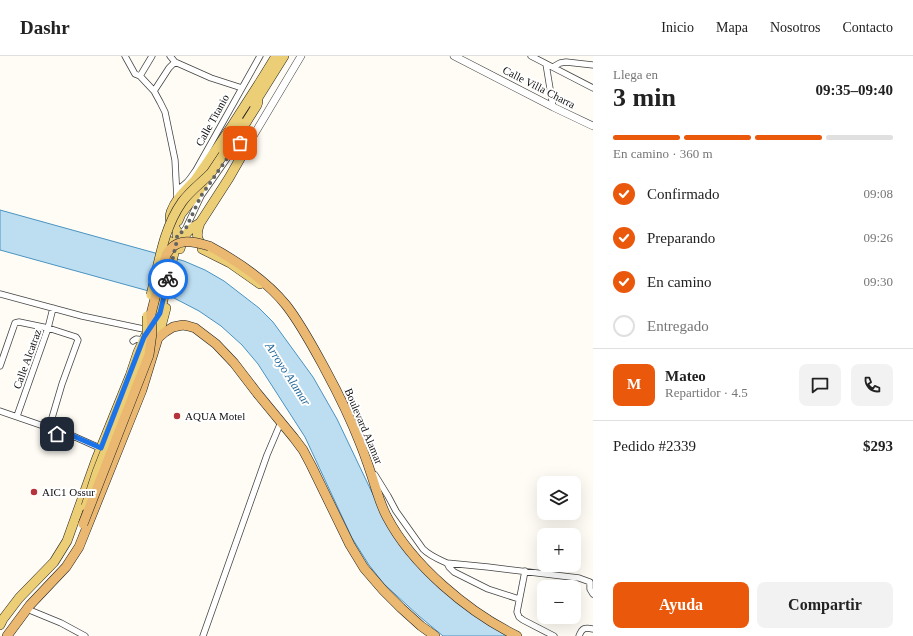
<!DOCTYPE html>
<html lang="es">
<meta charset="utf-8">
<style>
body{margin:0;font-family:"Times New Roman",serif;background:#f2f2f2;color:#222;height:100vh;display:flex;flex-direction:column;font-size:15px;white-space:nowrap}
*{box-sizing:border-box;margin:0}
p{font-size:13px;color:#767676}
.icon{flex:none;width:22px;height:22px;fill:none;stroke:currentColor;stroke-width:2;stroke-linecap:round;stroke-linejoin:round}
.map{position:relative;flex:1;overflow:hidden}
.panel{display:flex;flex-direction:column;background:#fff;width:320px}
.panel>*{flex:none}
.fabs{position:absolute;left:537px;top:420px;display:grid;gap:8px}
.fabs a{display:grid;place-items:center;width:44px;height:44px;border-radius:8px;background:#fff;box-shadow:0 4px 16px #0002;font-size:20px}
.pin{position:absolute;display:grid;place-items:center;width:34px;height:34px;color:#fff;margin:-17px;border-radius:8px;box-shadow:0 2px 6px #0006}
.courier{position:absolute;display:grid;place-items:center;width:40px;height:40px;margin:-20px;border:3px solid #1a73e8;border-radius:50%;background:#fff;color:#222;box-shadow:0 1px 5px #0007}
.summary em{font-style:normal;font-weight:800}
.summary div{display:flex;flex-direction:column-reverse}
.summary{display:flex;align-items:center;justify-content:space-between;height:68px;padding:0 20px}
h1{font-size:26px;font-weight:800;line-height:30px}
.bar{display:grid;grid-template-columns:repeat(4,1fr);gap:6px 4px;align-content:center;height:48px;padding:0 20px}
.bar i{height:5px;border-radius:3px;background:#e0e0e0}
.bar .current{background:#ea580c}
.bar p{grid-column:span 4}
.line{display:flex;align-items:center;gap:10px;padding:0 20px;border-top:1px solid #e0e0e0}
.line div{flex:1}
.round{display:grid;place-items:center;flex:none;width:42px;height:42px;border-radius:8px;background:#f2f2f2}
ol{padding:0 20px;list-style:none}
li{display:flex;align-items:center;gap:12px;height:44px}
li p{margin-inline-start:auto}
li .icon{padding:4px;border-radius:50%;background:#ea580c;color:#fff;stroke-width:4}
li:last-child{color:#767676}
li i{width:22px;height:22px;border:2px solid #e0e0e0;border-radius:50%}
.button{display:flex;gap:8px;margin-top:auto;padding:8px 20px}
.button a{flex:1;height:46px;border-radius:8px;background:#ea580c;color:#fff;font-size:16px;font-weight:800;line-height:46px;text-align:center}
.button a+a{background:#f2f2f2;color:#222}
header{display:flex;align-items:center;gap:24px;box-sizing:border-box;height:56px;padding:0 20px;background:#fff;border-bottom:1px solid #e0e0e0}
header strong{font-size:19px}
nav{display:flex;gap:22px;margin-inline-start:auto;font-size:14px}
main{display:flex;flex:1;min-height:0}
.map>svg:first-child{display:block}
.water{fill:#bddef1;stroke:#4a93c2}
.lines{fill:none;stroke-linecap:round;stroke-linejoin:round}
.minor-casing{stroke:#434343;stroke-width:7}
.tertiary-casing{stroke:#434343;stroke-width:8}
.primary-casing{stroke:#212121;stroke-width:10}
.trunk-casing{stroke:#212121;stroke-width:10}
.minor{stroke:#fff;stroke-width:5.5}
.tertiary{stroke:#fff;stroke-width:7}
.primary{stroke:#ecce76;stroke-width:9}
.trunk{stroke:#eab870;stroke-width:9}
.primary-bridge-casing{stroke:#212121;stroke-width:10;stroke-linecap:butt}
.trunk-bridge-casing{stroke:#212121;stroke-width:10;stroke-linecap:butt}
.primary-bridge{stroke:#ecce76;stroke-width:9}
.trunk-bridge{stroke:#eab870;stroke-width:9}
.done{stroke:#636360;stroke-width:4;stroke-dasharray:0 7.2}
.route{stroke:#1a73e8;stroke-width:5}
.poi-dot{fill:#b5333b;stroke:#fff;stroke-width:1.5}
.labels{text-anchor:middle;stroke-width:4;stroke-linejoin:round;paint-order:stroke}
.street-label{font-size:11px;fill:#101010;stroke:#fff}
.poi-label{font-size:11px;fill:#101010;stroke:#fff;text-anchor:start}
.water-label{font-size:12px;font-style:italic;fill:#236698;stroke:#fff}
</style>
<header>
<strong>Dashr</strong>
<nav><a>Inicio</a><a>Mapa</a><a>Nosotros</a><a>Contacto</a></nav>
</header>
<main>
<div class="map">
<svg width="593" height="580" viewBox="0 0 593 580">
<rect width="100%" height="100%" fill="#fefcf4"/>
<!-- water -->
<path class="water" d="M 0,154 L 184,205 L 205,214 L 224,225 L 259,252 L 273,266 L 313,321 L 337,363 L 377,447 L 415,505 L 511,580 L 443,580 L 419,560 L 384,528 L 369,509 L 352,482 L 305,381 L 258,308 L 242,289 L 221,270 L 199,255 L 174,242 L 0,194 Z"/>
<g class="lines">
<!-- minor casing -->
<g class="minor-casing">
<path id="minor" d="M 125,0 L 135,18 L 140,20 L 154,35 L 160,46 L 165,56 L 175,104 L 177,143
M 170,0 L 175,6 L 211,22 L 242,32
M 531,0 L 593,32
M 546,8 L 553,51
M 553,11 L 560,7 L 566,6 L 593,9
M 140,20 L 152,0
M 154,35 L 169,12 L 175,6
M 177,133 C 186,130 191,121 196,114 L 260,0
M 183,176 L 186,172 L 201,140 L 235,91 C 239,86 243,86 249,87
M 0,238 L 82,260 L 148,274
M 133,285 L 136,283 L 144,284
M 0,310 L 15,267 L 19,266 L 48,272 L 76,281 L 78,284 L 62,328 L 49,372
M 0,355 L 52,373 L 57,374 L 64,376 L 102,393
M 17,360 L 48,272 L 53,252
M 52,373 C 58,380 63,381 72,382
M 375,419 L 388,440 L 396,455 L 423,493 C 430,500 438,503 447,507 L 449,511 L 454,516 L 488,533 L 519,543
M 447,507 L 488,511 L 579,522 L 590,526 L 590,533 L 593,538
M 525,515 L 517,556 L 519,561 L 523,564 L 554,580
M 27,553 L 61,567 L 85,580
M 203,580 L 267,399 L 281,366
M 579,580 C 582,572 585,571 593,573"/>
</g>
<!-- tertiary casing -->
<g class="tertiary-casing">
<path id="tertiary" d="M 454,0 L 553,51 L 593,70
M 249,87 L 301,0"/>
</g>
<!-- primary casing -->
<g class="primary-casing">
<path id="primary" d="M 254,48 L 284,0
M 223,99 L 242,67
M 178,165 L 181,158 L 200,134 L 203,129 L 204,122
M 180,193 C 184,179 187,174 200,167
M 202,193 L 230,207 L 260,228
M 207,195 C 197,185 195,180 200,167 L 229,122 L 249,87 C 248,82 242,79 242,73 L 257,49 L 258,46 L 257,42
M 166,199 L 169,185
M 158,282 L 166,252
M 0,569 L 3,563 L 19,542 L 54,506 L 67,485 L 96,404 L 130,320 L 138,296 L 145,281 L 160,257 L 177,184 C 177,181 178,178 177,175 C 173,168 168,166 171,156 C 176,142 186,134 195,124 C 198,120 201,115 204,111 C 229,75 253,38 276,0"/>
</g>
<!-- trunk casing -->
<g class="trunk-casing">
<path id="trunk" d="M 209,190 C 237,205 265,223 286,249 C 301,268 313,291 325,313 C 338,337 350,361 360,387 C 366,402 371,417 376,433 C 379,442 382,452 387,461 C 412,509 468,556 517,580
M 7,580 L 30,549 L 66,511 L 79,491 L 142,334 L 158,282 L 165,276 L 173,271 L 183,269 L 188,270 L 195,272 L 216,288 L 234,307 L 257,337 L 294,382 L 303,394 L 311,409 L 350,489 L 364,512 L 383,534 L 401,552 L 421,570 L 435,580"/>
</g>
<!-- minor -->
<use href="#minor" class="minor"/>
<!-- tertiary -->
<use href="#tertiary" class="tertiary"/>
<!-- primary -->
<use href="#primary" class="primary"/>
<!-- trunk -->
<use href="#trunk" class="trunk"/>
<!-- primary-bridge casing -->
<g class="primary-bridge-casing">
<path id="primary-bridge" d="M 151,239 C 159,207 163,173 182,146 C 190,135 201,127 211,117 C 215,111 219,105 223,99
M 86,450 L 97,416 L 144,296 L 147,280 L 147,260"/>
</g>
<!-- trunk-bridge casing -->
<g class="trunk-bridge-casing">
<path id="trunk-bridge" d="M 83,468 L 149,299 L 152,277 L 151,258 L 166,199 C 176,181 192,185 209,190"/>
</g>
<!-- primary-bridge -->
<use href="#primary-bridge" class="primary-bridge"/>
<!-- trunk-bridge -->
<use href="#trunk-bridge" class="trunk-bridge"/>
</g>
<g class="lines">
<!-- done -->
<path class="done" d="M 168,223 L 177,184 L 177,179 L 185,174 L 201,140 L 235,91 L 237,88 L 240,87"/>
<!-- route -->
<path class="route" d="M 57,378 L 52,373 L 57,374 L 64,376 L 101,392 L 144,281 L 160,257 L 168,223"/>
</g>
<!-- markers -->
<g class="poi-dot">
<circle cx="177" cy="360" r="4"/>
<circle cx="34" cy="436" r="4"/>
</g>
<g class="labels">
<!-- street labels -->
<g class="street-label">
<text transform="translate(539 31) rotate(27)" y="4">Calle Villa Charra</text>
<text transform="translate(212 64) rotate(-61)" y="4">Calle Titanio</text>
<text transform="translate(27 303) rotate(-70)" y="4">Calle Alcatraz</text>
<text transform="translate(364 370) rotate(67)" y="4">Boulevard Alamar</text>
</g>
<!-- poi labels -->
<g class="poi-label">
<text x="185" y="364">AQUA Motel</text>
<text x="42" y="440">AIC1 Ossur</text>
</g>
<!-- water labels -->
<g class="water-label">
<text transform="translate(288 318) rotate(57)" y="4">Arroyo Alamar</text>
</g>
</g>
</svg>
<div class="fabs">
<a><svg class="icon" aria-label="layers" viewBox="0 0 24 24"><path d="M12 4l9 5-9 5-9-5zM3 14l9 5 9-5"/></svg></a>
<a>+</a>
<a>−</a>
</div>
<div class="pin" style="left:240px;top:87px;background:#ea580c"><svg class="icon" aria-label="bag" viewBox="0 0 24 24"><path d="M5 8h14l-1 12H6zM9 8a3 3 0 0 1 6 0"/></svg></div>
<div class="pin" style="left:57px;top:378px;background:#1f2937"><svg class="icon" aria-label="home" viewBox="0 0 24 24"><path d="M3 11l9-7 9 7M6 9v11h12V9"/></svg></div>
<div class="courier" style="left:168px;top:223px"><svg class="icon" aria-label="bike" viewBox="0 0 24 24"><circle cx="6" cy="16" r="4"/><circle cx="18" cy="16" r="4"/><path d="M6 16l4-8h5l3 8M10 8l3 8H6M13 5h3"/></svg></div>
</div>
<section class="panel">
<div class="summary"><div><h1>3 min</h1><p>Llega en</p></div><em>09:35–09:40</em></div>
<div class="bar"><i class="current"></i><i class="current"></i><i class="current"></i><i></i><p>En camino · 360 m</p></div>
<ol>
<li><svg class="icon" aria-label="check" viewBox="0 0 24 24"><path d="M5 12l5 5 9-10"/></svg>Confirmado<p>09:08</p></li>
<li><svg class="icon" aria-label="check" viewBox="0 0 24 24"><path d="M5 12l5 5 9-10"/></svg>Preparando<p>09:26</p></li>
<li><svg class="icon" aria-label="check" viewBox="0 0 24 24"><path d="M5 12l5 5 9-10"/></svg>En camino<p>09:30</p></li>
<li><i></i>Entregado</li>
</ol>
<div class="line" style="height:72px"><b class="round" style="background:#ea580c;color:#fff">M</b><div><b>Mateo</b><p>Repartidor · 4.5</p></div><a class="round"><svg class="icon" aria-label="chat" viewBox="0 0 24 24"><path d="M4 5h16v11H9l-5 4z"/></svg></a><a class="round"><svg class="icon" aria-label="phone" viewBox="0 0 24 24"><path d="M5 4h4l2 5-3 2q2 4 5 5l2-3 5 2v4C11 20 4 13 5 4z"/></svg></a></div>
<div class="line" style="height:52px"><div>Pedido #2339</div><b>$293</b></div>
<div class="button"><a>Ayuda</a><a>Compartir</a></div>
</section>
</main>
